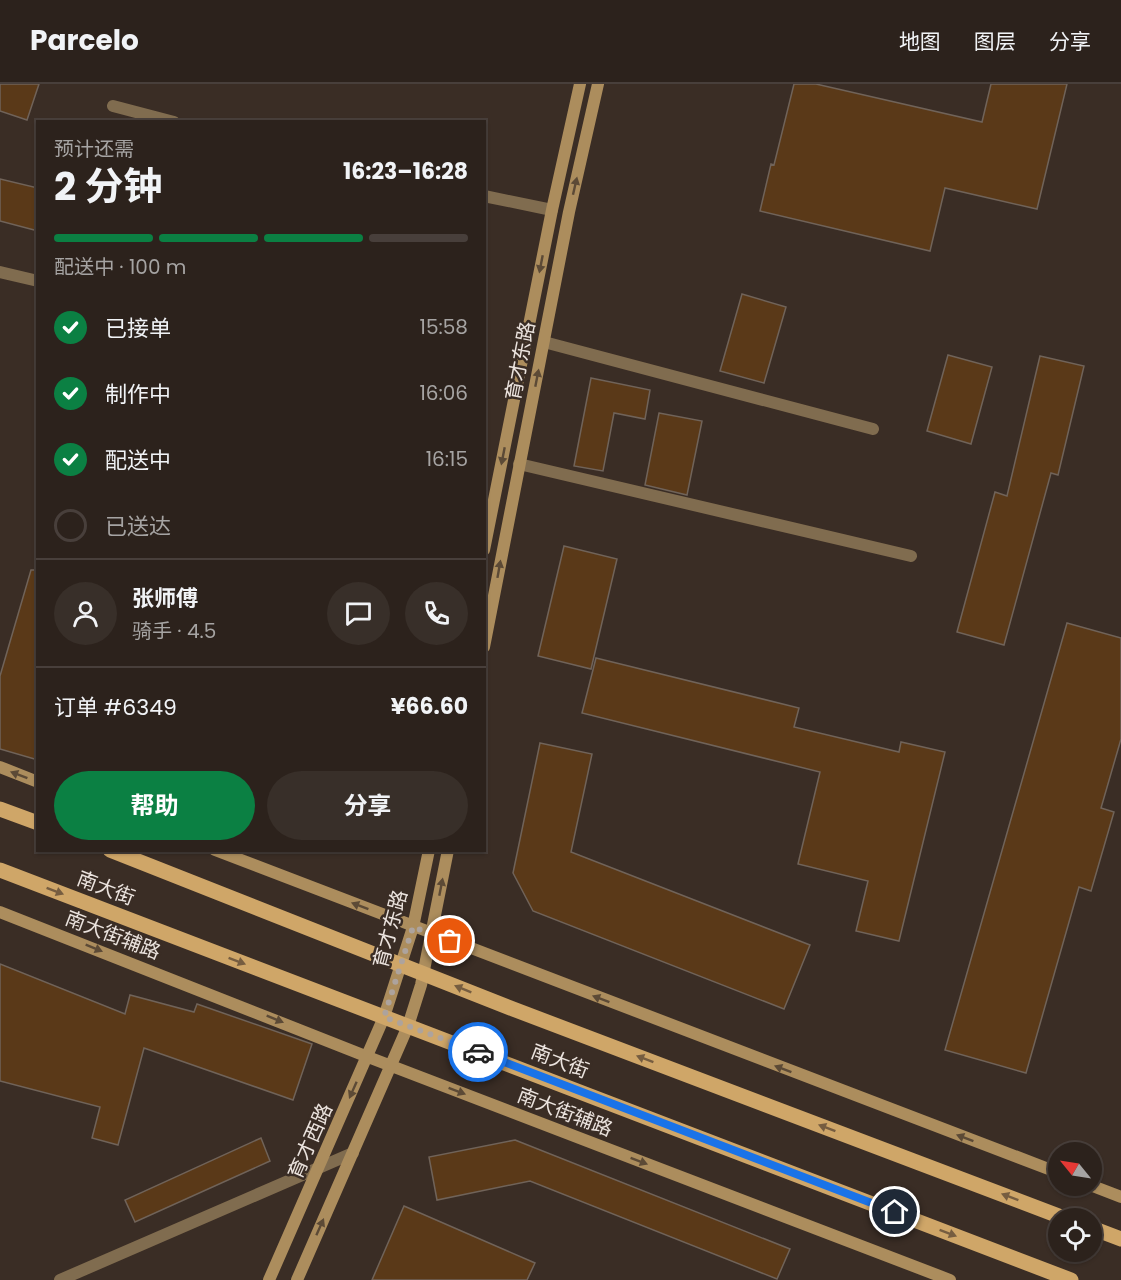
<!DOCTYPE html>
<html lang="zh">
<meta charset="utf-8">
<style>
body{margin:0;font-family:Poppins,"Noto Sans SC",sans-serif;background:#382f29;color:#f1f3f6;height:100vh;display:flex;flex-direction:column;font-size:22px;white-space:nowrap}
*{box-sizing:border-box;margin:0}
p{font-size:20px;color:#a6a4a3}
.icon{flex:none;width:33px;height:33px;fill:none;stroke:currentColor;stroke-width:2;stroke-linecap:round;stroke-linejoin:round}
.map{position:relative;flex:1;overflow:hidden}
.panel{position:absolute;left:36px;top:36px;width:450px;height:732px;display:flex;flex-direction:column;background:#2c221c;border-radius:0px;box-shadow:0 2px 4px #0004,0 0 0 2px #483f3b}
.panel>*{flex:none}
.needle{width:39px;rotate:300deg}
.tools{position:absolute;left:1048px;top:1058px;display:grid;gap:12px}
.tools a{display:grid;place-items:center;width:54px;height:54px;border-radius:50%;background:#2c221c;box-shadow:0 2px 4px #0004,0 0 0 2px #483f3b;font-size:30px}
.pin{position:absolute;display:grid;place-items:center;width:51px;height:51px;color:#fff;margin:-26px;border:3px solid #fff;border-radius:50%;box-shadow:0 2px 6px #0007}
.courier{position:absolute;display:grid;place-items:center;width:60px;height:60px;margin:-30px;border:4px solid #1a73e8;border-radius:50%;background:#fff;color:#222;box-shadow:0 2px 8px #0007}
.headline em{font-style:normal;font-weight:700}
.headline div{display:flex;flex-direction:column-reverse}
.headline{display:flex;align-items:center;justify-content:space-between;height:102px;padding:0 18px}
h1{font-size:39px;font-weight:700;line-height:45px}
.bar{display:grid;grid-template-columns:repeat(4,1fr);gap:9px 6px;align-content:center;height:72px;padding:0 18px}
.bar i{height:8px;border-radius:4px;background:#483f3b}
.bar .current{background:#0b8043}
.bar p{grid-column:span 4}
.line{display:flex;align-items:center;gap:15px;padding:0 18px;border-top:2px solid #483f3b}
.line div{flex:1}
.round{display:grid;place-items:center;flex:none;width:63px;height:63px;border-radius:32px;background:#382f29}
ol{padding:0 18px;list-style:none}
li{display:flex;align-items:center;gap:18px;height:66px}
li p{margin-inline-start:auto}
li .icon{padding:6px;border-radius:50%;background:#0b8043;color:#fff;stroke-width:4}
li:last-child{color:#a6a4a3}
li i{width:33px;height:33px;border:3px solid #483f3b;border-radius:50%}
.button{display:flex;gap:12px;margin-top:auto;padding:12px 18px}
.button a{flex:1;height:69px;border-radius:36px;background:#0b8043;color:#fff;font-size:24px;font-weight:700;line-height:69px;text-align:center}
.button a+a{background:#382f29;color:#f1f3f6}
header{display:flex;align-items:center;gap:36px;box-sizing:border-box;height:84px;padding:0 30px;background:#2c221c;border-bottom:2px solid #483f3b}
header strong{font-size:28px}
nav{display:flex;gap:33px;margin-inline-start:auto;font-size:21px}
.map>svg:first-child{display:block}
.building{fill:#5a3918;stroke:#706359;stroke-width:1.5}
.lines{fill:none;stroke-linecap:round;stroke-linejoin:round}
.lane{stroke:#806c4f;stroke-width:12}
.street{stroke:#806c4f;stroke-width:12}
.secondary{stroke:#ac8d5d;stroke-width:12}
.primary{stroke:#cfa668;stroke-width:15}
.oneway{fill:#5c4a36}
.oneway2{fill:#765d40}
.done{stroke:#ada39d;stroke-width:6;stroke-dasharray:0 10.8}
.route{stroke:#1a73e8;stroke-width:8}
.labels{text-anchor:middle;stroke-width:5;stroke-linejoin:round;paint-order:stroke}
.street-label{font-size:20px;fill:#ebe3de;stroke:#3a2d25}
</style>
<header>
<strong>Parcelo</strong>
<nav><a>地图</a><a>图层</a><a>分享</a></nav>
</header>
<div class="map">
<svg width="1121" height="1196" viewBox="0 0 1121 1196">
<rect width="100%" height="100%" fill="#3a2d25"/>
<!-- building -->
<path class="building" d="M 0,0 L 39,0 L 27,36 L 0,27 Z
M 794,0 L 816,0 L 982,38 L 991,0 L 1067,0 L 1037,125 L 945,104 L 930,167 L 760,127 L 771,80 L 774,81 Z
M 0,95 L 38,104 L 38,147 L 0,137 Z
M 742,210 L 786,223 L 764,299 L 720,287 Z
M 948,271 L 992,283 L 971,360 L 927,347 Z
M 1040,272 L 1084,282 L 1058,391 L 1051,389 L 1004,561 L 957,548 L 995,408 L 1007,412 Z
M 591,294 L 650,306 L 645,335 L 614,329 L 603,387 L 574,382 Z
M 659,329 L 702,337 L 687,411 L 645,401 Z
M 564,462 L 617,475 L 591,585 L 538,572 Z
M 31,486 L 38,486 L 38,676 L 0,665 L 0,592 Z
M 1067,539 L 1121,554 L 1121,655 L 1101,724 L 1114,728 L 1091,807 L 1079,803 L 1026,989 L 945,966 Z
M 596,574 L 799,624 L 794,643 L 899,668 L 901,658 L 945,668 L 899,857 L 856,847 L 868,797 L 798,780 L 820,688 L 582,629 Z
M 540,659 L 592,670 L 571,768 L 810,861 L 784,925 L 533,827 L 513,789 Z
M 0,880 L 125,930 L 130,911 L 194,928 L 197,920 L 312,960 L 293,1016 L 144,964 L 118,1061 L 92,1054 L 100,1023 L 0,997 Z
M 261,1054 L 270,1077 L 135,1138 L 125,1116 Z
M 515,1056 L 790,1165 L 777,1195 L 530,1097 L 437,1116 L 429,1073 Z
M 404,1122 L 535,1179 L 527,1196 L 372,1196 Z"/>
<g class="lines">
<!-- lane -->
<path class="lane" d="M 0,188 L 38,197
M 544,258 L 873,345
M 519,380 L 911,472"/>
<!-- street -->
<path class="street" d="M 113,22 L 174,38
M 484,112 L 552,126
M 60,1196 L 353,1069"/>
<!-- secondary -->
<path class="secondary" d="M 484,466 L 552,126 L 580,0
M 484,563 L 569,128 L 598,0
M 0,683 L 38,698
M 215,766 L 1059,1089
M 0,828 L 368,973 L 950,1196
M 1090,1101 L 1121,1113
M 269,1196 L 384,933 L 413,843 L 429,766
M 297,1196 L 408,942 L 421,901 L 448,766"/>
<!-- primary -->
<path class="primary" d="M 0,725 L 38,739
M 110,766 L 513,925 L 1064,1134
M 0,786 L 1071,1196
M 1092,1144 L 1121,1155"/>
</g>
<!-- one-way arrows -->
<defs><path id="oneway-solid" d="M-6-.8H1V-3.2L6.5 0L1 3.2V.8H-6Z" transform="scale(1.5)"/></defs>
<g class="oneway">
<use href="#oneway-solid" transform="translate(575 102) rotate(-77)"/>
<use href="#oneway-solid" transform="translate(541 180) rotate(101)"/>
<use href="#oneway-solid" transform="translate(537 294) rotate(-79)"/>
<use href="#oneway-solid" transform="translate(503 372) rotate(101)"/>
<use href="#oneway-solid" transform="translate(499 485) rotate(-80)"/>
<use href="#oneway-solid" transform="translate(19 691) rotate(-159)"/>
<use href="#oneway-solid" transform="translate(441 803) rotate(-79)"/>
<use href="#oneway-solid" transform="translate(360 822) rotate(-159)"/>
<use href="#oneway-solid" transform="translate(94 864) rotate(22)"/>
<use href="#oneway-solid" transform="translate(601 915) rotate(-159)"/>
<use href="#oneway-solid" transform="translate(275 935) rotate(22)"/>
<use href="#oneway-solid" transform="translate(783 985) rotate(-159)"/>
<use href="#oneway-solid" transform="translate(353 1006) rotate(114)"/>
<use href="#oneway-solid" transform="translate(457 1007) rotate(21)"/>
<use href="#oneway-solid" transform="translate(965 1054) rotate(-159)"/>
<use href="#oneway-solid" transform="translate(639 1077) rotate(21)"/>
<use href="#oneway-solid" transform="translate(320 1143) rotate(-66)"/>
</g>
<g class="oneway2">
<use href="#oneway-solid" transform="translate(55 807) rotate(21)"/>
<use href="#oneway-solid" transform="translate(237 877) rotate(21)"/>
<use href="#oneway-solid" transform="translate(463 905) rotate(-158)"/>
<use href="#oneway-solid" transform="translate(645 975) rotate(-159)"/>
<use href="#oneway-solid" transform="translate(827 1044) rotate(-159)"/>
<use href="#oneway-solid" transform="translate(1010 1113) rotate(-159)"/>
<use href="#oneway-solid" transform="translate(948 1149) rotate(21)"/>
</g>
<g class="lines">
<!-- done -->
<path class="done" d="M 450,857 L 413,843 L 384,933 L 478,968"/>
<!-- route -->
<path class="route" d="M 478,968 L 895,1128"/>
</g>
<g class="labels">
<!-- street labels -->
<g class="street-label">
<text transform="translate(520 277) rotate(-79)" y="7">育才东路</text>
<text transform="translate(106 804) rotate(21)" y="7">南大街</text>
<text transform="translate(390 845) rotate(-75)" y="7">育才东路</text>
<text transform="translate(113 851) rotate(21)" y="7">南大街辅路</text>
<text transform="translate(560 977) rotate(21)" y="7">南大街</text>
<text transform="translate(565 1028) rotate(21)" y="7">南大街辅路</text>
<text transform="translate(310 1057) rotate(-66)" y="7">育才西路</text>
</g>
</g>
</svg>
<div class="tools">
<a><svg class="needle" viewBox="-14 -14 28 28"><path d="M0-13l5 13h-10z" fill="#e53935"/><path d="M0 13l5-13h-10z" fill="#a6a4a3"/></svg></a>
<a><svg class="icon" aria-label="locate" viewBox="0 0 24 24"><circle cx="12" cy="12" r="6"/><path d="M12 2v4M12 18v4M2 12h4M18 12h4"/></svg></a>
</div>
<div class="pin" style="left:450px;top:857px;background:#ea580c"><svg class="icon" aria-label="bag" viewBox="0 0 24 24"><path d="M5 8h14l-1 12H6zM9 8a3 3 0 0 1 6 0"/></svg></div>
<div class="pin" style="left:895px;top:1128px;background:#1f2937"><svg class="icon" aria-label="home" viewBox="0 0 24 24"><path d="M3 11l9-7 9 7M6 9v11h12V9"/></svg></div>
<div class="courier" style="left:478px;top:968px"><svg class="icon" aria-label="car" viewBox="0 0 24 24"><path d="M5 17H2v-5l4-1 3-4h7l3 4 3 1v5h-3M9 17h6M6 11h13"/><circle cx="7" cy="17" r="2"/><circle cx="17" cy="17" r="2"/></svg></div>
<section class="panel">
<div class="headline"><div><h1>2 分钟</h1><p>预计还需</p></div><em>16:23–16:28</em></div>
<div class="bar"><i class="current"></i><i class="current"></i><i class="current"></i><i></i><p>配送中 · 100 m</p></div>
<ol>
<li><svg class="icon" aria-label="check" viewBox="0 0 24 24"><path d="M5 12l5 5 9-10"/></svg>已接单<p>15:58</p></li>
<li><svg class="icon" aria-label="check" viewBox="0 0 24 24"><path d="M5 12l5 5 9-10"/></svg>制作中<p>16:06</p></li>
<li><svg class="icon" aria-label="check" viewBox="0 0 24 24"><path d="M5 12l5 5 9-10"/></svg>配送中<p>16:15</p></li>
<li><i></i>已送达</li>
</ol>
<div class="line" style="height:108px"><a class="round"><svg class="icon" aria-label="person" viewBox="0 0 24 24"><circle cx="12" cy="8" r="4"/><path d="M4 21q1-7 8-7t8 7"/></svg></a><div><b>张师傅</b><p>骑手 · 4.5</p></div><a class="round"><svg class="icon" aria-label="chat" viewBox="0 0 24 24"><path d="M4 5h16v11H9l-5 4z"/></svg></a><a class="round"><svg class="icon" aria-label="phone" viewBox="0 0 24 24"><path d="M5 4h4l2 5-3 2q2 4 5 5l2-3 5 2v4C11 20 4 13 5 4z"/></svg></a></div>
<div class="line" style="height:78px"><div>订单 #6349</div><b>¥66.60</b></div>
<div class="button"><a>帮助</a><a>分享</a></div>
</section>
</div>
